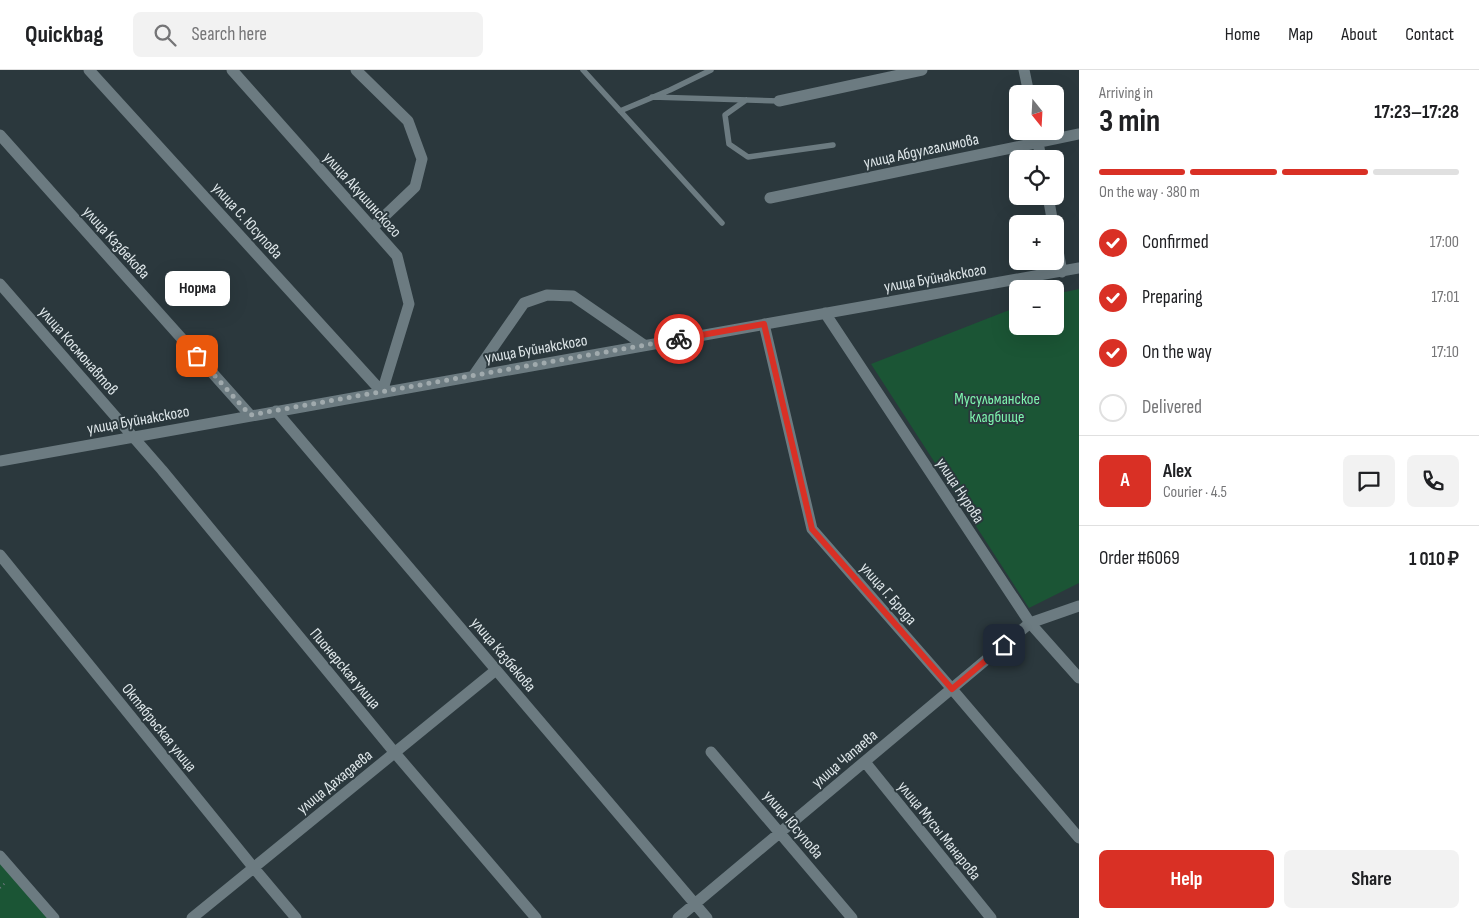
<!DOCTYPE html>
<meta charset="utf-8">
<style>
body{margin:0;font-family:"Sofia Sans Condensed",sans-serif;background:#f2f2f2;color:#202124;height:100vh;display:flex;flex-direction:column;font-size:19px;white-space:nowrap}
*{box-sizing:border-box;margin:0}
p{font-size:16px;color:#757577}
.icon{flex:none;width:28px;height:28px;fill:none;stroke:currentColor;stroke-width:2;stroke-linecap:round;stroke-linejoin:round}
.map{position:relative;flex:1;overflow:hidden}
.sheet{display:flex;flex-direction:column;background:#fff;width:400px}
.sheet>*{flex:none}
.needle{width:32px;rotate:162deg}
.tools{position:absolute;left:1009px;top:15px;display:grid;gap:10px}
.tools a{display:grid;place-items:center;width:55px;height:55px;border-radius:8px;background:#fff;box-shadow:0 5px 20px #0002;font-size:25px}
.pin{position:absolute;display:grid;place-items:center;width:42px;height:42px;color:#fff;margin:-21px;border-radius:10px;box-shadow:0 2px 8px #0006}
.courier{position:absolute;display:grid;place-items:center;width:50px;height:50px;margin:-25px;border:4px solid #d93025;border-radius:50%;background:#fff;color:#222;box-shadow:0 1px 6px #0007}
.bubble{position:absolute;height:35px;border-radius:8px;background:#fff;box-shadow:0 5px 20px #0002;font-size:16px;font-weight:700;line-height:35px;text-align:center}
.headline em{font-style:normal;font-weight:700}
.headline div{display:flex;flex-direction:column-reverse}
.headline{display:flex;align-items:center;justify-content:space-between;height:85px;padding:0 20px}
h1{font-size:32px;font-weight:700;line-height:38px}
.bar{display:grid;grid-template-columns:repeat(4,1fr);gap:8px 5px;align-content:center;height:60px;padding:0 20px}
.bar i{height:6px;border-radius:4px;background:#e0e0e0}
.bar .on{background:#d93025}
.bar p{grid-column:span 4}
.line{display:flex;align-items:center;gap:12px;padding:0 20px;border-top:1px solid #e0e0e0}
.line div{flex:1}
.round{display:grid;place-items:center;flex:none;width:52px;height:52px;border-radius:8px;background:#f2f2f2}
ol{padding:0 20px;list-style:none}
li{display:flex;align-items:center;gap:15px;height:55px}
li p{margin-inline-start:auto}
li .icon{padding:5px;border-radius:50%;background:#d93025;color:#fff;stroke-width:4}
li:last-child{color:#757577}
li i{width:28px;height:28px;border:2px solid #e0e0e0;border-radius:50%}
.action{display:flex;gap:10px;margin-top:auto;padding:10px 20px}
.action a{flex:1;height:58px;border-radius:8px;background:#d93025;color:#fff;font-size:20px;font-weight:700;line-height:58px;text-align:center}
.action a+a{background:#f2f2f2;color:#202124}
header{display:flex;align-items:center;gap:30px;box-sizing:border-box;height:70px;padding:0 25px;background:#fff;border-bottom:1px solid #e0e0e0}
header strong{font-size:24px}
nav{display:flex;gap:28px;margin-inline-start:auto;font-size:18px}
.search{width:350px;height:45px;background:#f2f2f2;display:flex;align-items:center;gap:12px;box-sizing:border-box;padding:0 18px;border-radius:8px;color:#757577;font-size:19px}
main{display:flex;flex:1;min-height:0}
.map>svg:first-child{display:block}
.green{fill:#1b5535}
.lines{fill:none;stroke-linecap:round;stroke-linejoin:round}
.path{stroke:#6e797e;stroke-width:2;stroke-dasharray:1 4;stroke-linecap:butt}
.lane{stroke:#6c7b81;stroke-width:5.5}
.street{stroke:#6c7b81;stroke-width:11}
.done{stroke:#a0aaad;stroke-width:5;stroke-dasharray:0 9}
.route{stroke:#d93025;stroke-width:6}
.labels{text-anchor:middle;stroke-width:4;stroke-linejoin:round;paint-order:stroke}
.street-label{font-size:16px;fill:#dfe7ea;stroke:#2b383d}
.park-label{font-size:16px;fill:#7ef4af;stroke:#2b383d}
</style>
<header>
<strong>Quickbag</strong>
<div class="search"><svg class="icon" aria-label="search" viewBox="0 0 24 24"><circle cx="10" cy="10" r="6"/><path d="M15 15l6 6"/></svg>Search here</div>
<nav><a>Home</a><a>Map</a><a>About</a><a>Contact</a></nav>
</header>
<main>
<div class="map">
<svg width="1079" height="848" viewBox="0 0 1079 848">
<rect width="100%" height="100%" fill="#2b383d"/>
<!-- green -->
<path class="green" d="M 1079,219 L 1079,513 L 1029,538 L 871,294 L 1017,237 L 1018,256 L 1055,256 L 1055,224 Z
M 0,783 L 56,848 L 0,848 Z"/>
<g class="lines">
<!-- path -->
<path class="path" d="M 0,818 L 7,811"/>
<!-- lane -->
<path class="lane" d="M 583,0 L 722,153
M 652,27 L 779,31
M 746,30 L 725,45 L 729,74 L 748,87 L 833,75
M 620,41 L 670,20 L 711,0"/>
<!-- street -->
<path class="street" d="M 89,0 L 382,322
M 232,0 L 397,186 L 409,234 L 382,322
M 356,0 L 408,51 L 422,89 L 415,117 L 372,158
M 1024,0 L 1029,24
M 779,31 L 922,0
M 1036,61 L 1041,89
M 0,65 L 250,345
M 1048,126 L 1053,154
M 770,128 L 1079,64
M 1055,165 L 1062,202
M 0,214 L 162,400 L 395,683 L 536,848
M 825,243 L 1030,553 L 1079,608
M 764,254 L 812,459 L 952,619 L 1079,768
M 474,305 L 524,233 L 547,225 L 573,226 L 644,275
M 276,341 L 707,848
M 0,391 L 1079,198
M 0,485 L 253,797 L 296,848
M 711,682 L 852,848
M 865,692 L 991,848
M 0,786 L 54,848
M 192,848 L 496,600
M 678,848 L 1030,553 L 1079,536"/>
</g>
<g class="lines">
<!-- done -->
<path class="done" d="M 197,286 L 250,345 L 679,269"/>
<!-- route -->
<path class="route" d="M 679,269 L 764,254 L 812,459 L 952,619 L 1004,575"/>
</g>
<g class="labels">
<!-- street labels -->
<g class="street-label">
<text transform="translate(921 80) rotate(-12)" y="6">улица Абдулгалимова</text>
<text transform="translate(363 124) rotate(48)" y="6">улица Акушинского</text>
<text transform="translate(248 150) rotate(48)" y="6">улица С. Юсупова</text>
<text transform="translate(117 172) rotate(48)" y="6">улица Казбекова</text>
<text transform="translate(935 207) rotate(-10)" y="6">улица Буйнакского</text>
<text transform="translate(536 278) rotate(-10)" y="6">улица Буйнакского</text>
<text transform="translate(79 280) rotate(49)" y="6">улица Космонавтов</text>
<text transform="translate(138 349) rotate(-10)" y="6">улица Буйнакского</text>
<text transform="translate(961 420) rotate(57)" y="6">улица Нурова</text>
<text transform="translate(889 523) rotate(49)" y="6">улица Г. Брода</text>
<text transform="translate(504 584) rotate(50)" y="6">улица Казбекова</text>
<text transform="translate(346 598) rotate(50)" y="6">Пионерская улица</text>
<text transform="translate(160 657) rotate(51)" y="6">Октябрьская улица</text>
<text transform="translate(844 688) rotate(-40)" y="6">улица Чапаева</text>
<text transform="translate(334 711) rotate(-39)" y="6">улица Дахадаева</text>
<text transform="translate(794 754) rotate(50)" y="6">улица Юсупова</text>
<text transform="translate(940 760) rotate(51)" y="6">улица Мусы Манарова</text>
</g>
<!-- park labels -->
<g class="park-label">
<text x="997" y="334">Мусульманское<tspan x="997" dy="18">кладбище</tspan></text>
</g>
</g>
</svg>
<div class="tools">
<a><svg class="needle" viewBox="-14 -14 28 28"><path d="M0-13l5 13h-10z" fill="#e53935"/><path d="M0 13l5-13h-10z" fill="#757577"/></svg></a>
<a><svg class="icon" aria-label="locate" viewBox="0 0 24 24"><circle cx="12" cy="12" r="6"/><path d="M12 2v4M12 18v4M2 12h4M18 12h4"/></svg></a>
<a>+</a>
<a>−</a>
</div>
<div class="pin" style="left:197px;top:286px;background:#ea580c"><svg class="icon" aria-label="bag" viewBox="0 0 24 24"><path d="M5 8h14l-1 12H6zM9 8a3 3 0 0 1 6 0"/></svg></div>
<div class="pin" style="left:1004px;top:575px;background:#1f2937"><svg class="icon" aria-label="home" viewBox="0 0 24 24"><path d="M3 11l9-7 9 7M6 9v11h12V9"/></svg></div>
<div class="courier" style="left:679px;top:269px"><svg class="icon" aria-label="bike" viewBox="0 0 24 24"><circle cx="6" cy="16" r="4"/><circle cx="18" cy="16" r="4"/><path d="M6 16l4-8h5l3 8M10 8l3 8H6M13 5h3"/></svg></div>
<div class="bubble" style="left:165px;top:201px;width:65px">Норма</div>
</div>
<section class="sheet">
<div class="headline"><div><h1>3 min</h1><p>Arriving in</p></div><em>17:23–17:28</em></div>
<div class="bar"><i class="on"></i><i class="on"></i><i class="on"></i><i></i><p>On the way · 380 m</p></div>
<ol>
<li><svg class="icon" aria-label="check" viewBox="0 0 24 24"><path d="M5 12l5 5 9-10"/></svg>Confirmed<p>17:00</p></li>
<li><svg class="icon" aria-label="check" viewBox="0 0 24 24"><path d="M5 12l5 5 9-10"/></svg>Preparing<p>17:01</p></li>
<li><svg class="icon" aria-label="check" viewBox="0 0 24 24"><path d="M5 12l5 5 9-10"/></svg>On the way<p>17:10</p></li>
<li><i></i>Delivered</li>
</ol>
<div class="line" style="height:90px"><b class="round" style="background:#d93025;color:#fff">A</b><div><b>Alex</b><p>Courier · 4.5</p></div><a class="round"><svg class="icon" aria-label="chat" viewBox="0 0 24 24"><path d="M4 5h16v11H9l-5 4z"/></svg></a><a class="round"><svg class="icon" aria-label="phone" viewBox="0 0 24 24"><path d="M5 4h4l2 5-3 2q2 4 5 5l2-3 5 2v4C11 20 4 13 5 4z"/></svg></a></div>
<div class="line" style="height:65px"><div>Order #6069</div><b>1 010 ₽</b></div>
<div class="action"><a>Help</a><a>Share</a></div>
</section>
</main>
